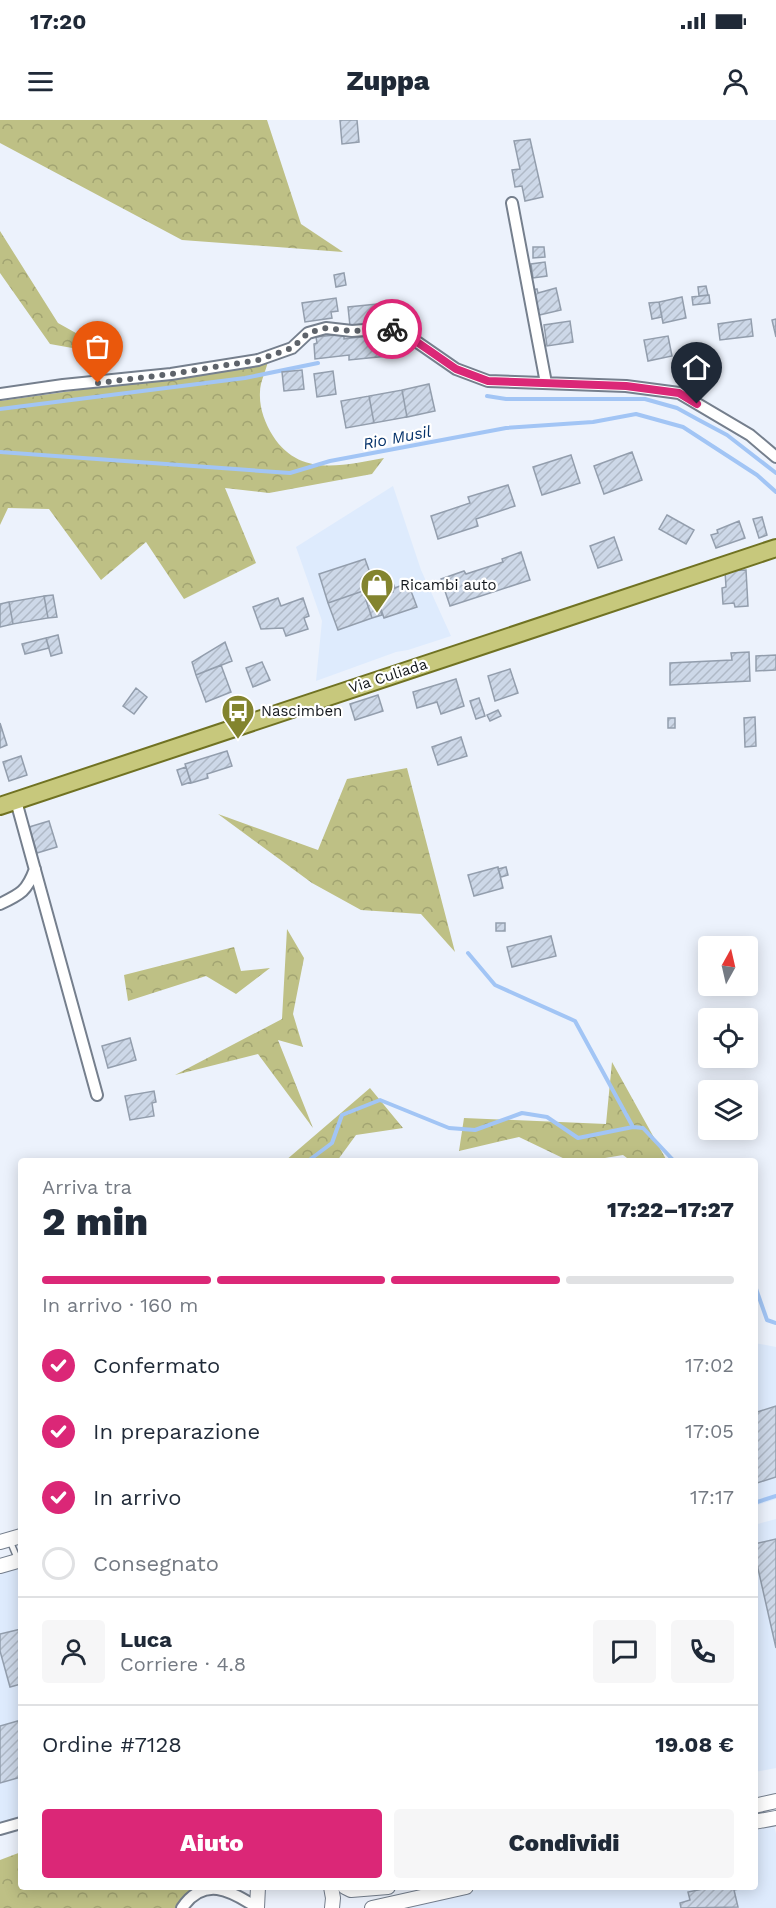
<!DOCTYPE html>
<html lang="it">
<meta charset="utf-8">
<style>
body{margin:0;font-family:"Work Sans",sans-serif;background:#f6f6f7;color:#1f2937;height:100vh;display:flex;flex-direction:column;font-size:22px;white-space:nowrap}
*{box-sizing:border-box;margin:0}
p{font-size:20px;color:#747a83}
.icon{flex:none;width:33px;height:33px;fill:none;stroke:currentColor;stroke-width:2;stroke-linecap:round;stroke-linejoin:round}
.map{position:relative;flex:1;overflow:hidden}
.sheet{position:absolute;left:18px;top:1038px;width:740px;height:732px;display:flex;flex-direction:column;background:#fff;border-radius:6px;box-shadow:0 3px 15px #0003}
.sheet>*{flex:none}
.needle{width:39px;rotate:8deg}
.tools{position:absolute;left:698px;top:816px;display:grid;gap:12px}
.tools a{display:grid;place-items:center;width:60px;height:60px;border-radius:6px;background:#fff;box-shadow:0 3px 15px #0003;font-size:30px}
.pin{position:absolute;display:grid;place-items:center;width:51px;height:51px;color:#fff;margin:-62px -26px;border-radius:50% 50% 50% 0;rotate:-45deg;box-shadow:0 0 6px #0007}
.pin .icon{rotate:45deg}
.courier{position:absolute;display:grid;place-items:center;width:60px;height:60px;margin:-30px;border:4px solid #db2777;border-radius:50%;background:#fff;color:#222;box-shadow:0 2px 8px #0007}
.head em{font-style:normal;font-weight:800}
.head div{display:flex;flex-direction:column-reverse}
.head{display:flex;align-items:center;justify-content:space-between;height:102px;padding:0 24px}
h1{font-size:39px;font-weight:800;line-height:45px}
.bar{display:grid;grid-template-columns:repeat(4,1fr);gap:9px 6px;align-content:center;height:72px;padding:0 24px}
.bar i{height:8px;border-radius:4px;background:#e0e1e3}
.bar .current{background:#db2777}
.bar p{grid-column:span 4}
.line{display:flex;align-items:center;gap:15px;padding:0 24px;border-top:2px solid #e0e1e3}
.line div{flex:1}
.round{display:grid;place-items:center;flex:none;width:63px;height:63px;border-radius:6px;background:#f6f6f7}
ol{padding:0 24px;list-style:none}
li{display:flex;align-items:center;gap:18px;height:66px}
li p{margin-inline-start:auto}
li .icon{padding:6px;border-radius:50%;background:#db2777;color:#fff;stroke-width:4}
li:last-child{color:#747a83}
li i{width:33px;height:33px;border:3px solid #e0e1e3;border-radius:50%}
.action{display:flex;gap:12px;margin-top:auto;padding:12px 24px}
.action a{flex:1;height:69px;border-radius:6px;background:#db2777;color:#fff;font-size:24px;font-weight:800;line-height:69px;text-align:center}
.action a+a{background:#f6f6f7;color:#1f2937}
.status{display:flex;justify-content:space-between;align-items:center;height:42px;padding:0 30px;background:#fff;direction:ltr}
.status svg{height:16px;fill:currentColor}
header{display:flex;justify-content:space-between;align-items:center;height:78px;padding:0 24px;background:#fff;font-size:27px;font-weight:800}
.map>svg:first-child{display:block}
.built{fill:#deebfd}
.forest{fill:url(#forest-crowns)}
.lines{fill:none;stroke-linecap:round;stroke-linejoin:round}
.stream{stroke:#a2c5f5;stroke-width:4}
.building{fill:url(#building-hatch);stroke:#939ead;stroke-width:1.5}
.service-casing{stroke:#757f8d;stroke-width:8}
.minor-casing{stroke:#757f8d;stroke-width:14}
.tertiary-casing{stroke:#757f8d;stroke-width:16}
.primary-casing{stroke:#707222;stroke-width:20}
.service{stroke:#fff;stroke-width:5}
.minor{stroke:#fff;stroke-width:10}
.tertiary{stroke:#fff;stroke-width:14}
.primary{stroke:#c7c87c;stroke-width:16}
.done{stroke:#5e636a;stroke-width:6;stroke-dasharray:0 10.8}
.route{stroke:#db2777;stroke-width:8}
.labels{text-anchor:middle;stroke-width:4.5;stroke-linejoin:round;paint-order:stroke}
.poi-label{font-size:15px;fill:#12161b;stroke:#fff;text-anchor:start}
.street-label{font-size:15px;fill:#12161b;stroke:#fff}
.water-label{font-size:16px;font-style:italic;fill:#05326a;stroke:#fff}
</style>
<div class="status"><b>17:20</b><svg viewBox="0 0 49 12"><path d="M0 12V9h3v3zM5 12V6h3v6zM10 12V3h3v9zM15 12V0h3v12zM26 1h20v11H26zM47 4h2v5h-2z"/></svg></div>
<header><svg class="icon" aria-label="menu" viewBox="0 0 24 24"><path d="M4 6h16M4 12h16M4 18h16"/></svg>Zuppa<svg class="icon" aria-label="person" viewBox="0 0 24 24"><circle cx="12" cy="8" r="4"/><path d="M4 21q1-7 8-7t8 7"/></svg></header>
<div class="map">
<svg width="776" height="1788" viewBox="0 0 776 1788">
<defs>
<pattern id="forest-crowns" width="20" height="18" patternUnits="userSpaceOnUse" patternTransform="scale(1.5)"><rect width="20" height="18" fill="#bec085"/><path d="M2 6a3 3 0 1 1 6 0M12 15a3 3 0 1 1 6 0" fill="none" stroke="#a2a472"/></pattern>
<pattern id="building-hatch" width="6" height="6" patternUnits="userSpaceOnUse" patternTransform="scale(1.5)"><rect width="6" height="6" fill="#cdd8e8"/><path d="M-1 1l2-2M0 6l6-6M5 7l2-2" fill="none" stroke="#afb9c6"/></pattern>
</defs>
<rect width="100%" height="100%" fill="#ecf2fc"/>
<!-- built -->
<path class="built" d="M 393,366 L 421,450 L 451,516 L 408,530 L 396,532 L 316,561 L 322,501 L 296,427 Z
M 755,1223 L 776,1227 L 776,1379 L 755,1386 Z
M 776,1399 L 776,1648 L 755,1652 L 754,1405 Z
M 21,1444 L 21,1698 L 0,1704 L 0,1450 Z
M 774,1705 L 776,1714 L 776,1788 L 396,1788 L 489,1767 L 754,1767 L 755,1709 Z"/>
<!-- forest -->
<path class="forest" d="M 0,0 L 267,0 L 301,104 L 343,132 L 182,120 L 0,23 Z
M 0,111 L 58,203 L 117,236 L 50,224 L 0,153 Z
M 268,241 C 266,251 260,262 260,272 C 259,288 265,303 273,316 C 300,358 344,345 384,338 L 372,354 L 269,373 L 225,368 L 256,443 L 184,479 L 146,422 L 101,460 L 49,389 L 8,388 L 0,405 L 0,281 L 201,253 Z
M 407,648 L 455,832 L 421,794 L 361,790 L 312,763 L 218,694 L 318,730 L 347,659 Z
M 287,809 L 304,838 L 293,894 L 303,927 L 278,920 L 313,1008 L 258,934 L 175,955 L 282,899 Z
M 234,827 L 241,851 L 270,848 L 236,874 L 206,856 L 128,881 L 124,855 Z
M 612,942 L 667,1041 L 631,1041 L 623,1035 L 587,1041 L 569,1041 L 519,1017 L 459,1031 L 464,998 L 606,1004 Z
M 370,968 L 403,1008 L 356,1015 L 337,1041 L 285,1041 Z
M 21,1732 L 21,1767 L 207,1767 L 176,1788 L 0,1788 L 0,1740 Z"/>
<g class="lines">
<!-- stream -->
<path class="stream" d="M 487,276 L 506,279 L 645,279 L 677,288 L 697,299 L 727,315 L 776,353
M 0,289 L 245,258 L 318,243
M 0,332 L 290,353 L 330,341 L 506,308 L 593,302 L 636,294 L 683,307 L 757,355 L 776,372
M 468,833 L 495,865 L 575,901 L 633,1007
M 308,1041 L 332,1023 L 342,995 L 380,980 L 449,1008 L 475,1010 L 522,993 L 547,997 L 578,1018 L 633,1007 L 643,1008 L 674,1041
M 754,1163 L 767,1200 L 776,1203
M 754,1383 L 776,1376"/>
</g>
<!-- building -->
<path class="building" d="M 340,0 L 357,0 L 359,22 L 342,24 Z
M 530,19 L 543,77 L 525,81 L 522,66 L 515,67 L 512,50 L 520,49 L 514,21 Z
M 533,127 L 544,127 L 545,137 L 533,138 Z
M 545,142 L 547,156 L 533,158 L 531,144 Z
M 344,153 L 346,165 L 336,167 L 334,155 Z
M 706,166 L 708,175 L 699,176 L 698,167 Z
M 556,168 L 561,190 L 535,196 L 529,171 L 537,169 L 538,173 Z
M 709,175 L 710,183 L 693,185 L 692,177 Z
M 682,177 L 686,198 L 663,203 L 659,182 Z
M 336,178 L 338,191 L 331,192 L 332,198 L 305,202 L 302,183 Z
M 659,182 L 662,197 L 652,199 L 649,183 Z
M 387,183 L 388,192 L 395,191 L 396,201 L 350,206 L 348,187 Z
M 751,199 L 753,216 L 720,220 L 718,204 Z
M 776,199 L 776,217 L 772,200 Z
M 570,201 L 573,222 L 547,226 L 544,205 Z
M 344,214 L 344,219 L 386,214 L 388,236 L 349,240 L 349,235 L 315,239 L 314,224 L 317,223 L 316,217 Z
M 668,216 L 672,236 L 648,241 L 644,220 Z
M 302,250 L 304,269 L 284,271 L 282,252 Z
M 333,251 L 336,274 L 317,277 L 314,254 Z
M 429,264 L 435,291 L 407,297 L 402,270 Z
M 402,270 L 407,297 L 374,303 L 369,276 Z
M 369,276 L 374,303 L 346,308 L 341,281 Z
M 632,332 L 642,360 L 604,374 L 594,346 Z
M 571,335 L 580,363 L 542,375 L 533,347 Z
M 508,365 L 515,386 L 476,399 L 478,406 L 438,419 L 431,396 L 470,383 L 468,377 Z
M 667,395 L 694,410 L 686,424 L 659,409 Z
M 762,397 L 767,415 L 759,418 L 753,399 Z
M 739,401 L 745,418 L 716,428 L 711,415 L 718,413 L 717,410 Z
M 614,417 L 622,440 L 598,448 L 590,426 Z
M 521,432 L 530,460 L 450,486 L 441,459 L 464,451 L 466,454 L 503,442 L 502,439 Z
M 365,439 L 374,464 L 391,458 L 395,468 L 392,469 L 393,472 L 377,478 L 382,495 L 372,498 L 363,471 L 328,483 L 319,454 Z
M 746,450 L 748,486 L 735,487 L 734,483 L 723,484 L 722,468 L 726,467 L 725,451 Z
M 408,463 L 417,487 L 384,498 L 377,478 L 393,472 L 392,469 Z
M 363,471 L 372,498 L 338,510 L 328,483 Z
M 53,475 L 57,497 L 48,498 L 44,476 Z
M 44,476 L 48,498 L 13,504 L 9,482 Z
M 278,478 L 281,486 L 303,478 L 309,496 L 304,498 L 308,509 L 286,516 L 283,508 L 261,509 L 253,487 Z
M 9,482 L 13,504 L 0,507 L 0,484 Z
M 58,515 L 62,533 L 51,536 L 46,518 Z
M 46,518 L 49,528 L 25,534 L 22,524 Z
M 225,522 L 232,541 L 196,555 L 192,542 Z
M 749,532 L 750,561 L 670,565 L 670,543 L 732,540 L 731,533 Z
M 776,535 L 776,550 L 756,551 L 756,536 Z
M 262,542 L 270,560 L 253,567 L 246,548 Z
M 221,545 L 231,572 L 206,582 L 196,555 Z
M 510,549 L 518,573 L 495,581 L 488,556 Z
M 456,559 L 464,586 L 441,594 L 437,582 L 417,588 L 413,572 Z
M 136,568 L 147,577 L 134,594 L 123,586 Z
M 378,575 L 383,591 L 355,600 L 350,584 Z
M 479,578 L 485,596 L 476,599 L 470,581 Z
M 498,590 L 501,596 L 490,601 L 487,595 Z
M 755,597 L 756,626 L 745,627 L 744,598 Z
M 668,598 L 675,598 L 675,608 L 668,608 Z
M 0,603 L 7,625 L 0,628 Z
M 461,617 L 467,636 L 438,645 L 432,627 Z
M 227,631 L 232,646 L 207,654 L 208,658 L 191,663 L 185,644 Z
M 21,636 L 27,655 L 9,661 L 3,642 Z
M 186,647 L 191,662 L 182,665 L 177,650 Z
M 49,701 L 57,727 L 37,733 L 29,707 Z
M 498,747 L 503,768 L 474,776 L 468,755 Z
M 506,747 L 508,755 L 501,757 L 498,749 Z
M 496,803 L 505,803 L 505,811 L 496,811 Z
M 551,816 L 556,836 L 512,847 L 507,827 Z
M 130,918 L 136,940 L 108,948 L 102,926 Z
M 154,971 L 156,982 L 152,983 L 154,996 L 130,1000 L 125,976 Z
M 776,1286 L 776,1357 L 754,1364 L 754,1293 Z
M 776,1419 L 776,1528 L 754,1431 L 754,1424 Z
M 21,1509 L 21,1564 L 10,1567 L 0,1531 L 0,1514 Z
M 21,1600 L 21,1657 L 0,1663 L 0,1606 Z
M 713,1767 L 748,1767 L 734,1770 L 738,1787 L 681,1788 L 680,1783 L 690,1780 L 688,1772 Z"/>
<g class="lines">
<!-- service casing -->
<g class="service-casing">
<path id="service" d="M 10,1421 L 18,1440"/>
</g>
<!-- minor casing -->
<g class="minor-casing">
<path id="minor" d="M 512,83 L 546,263
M 0,274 L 63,265 L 171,254 L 258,240 L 292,228 L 308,213 L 326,208 L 352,211 L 389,208 L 404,213 L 456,249 L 488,261 L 626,266 L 679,273 L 750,315 L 776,337
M 16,681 L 97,975
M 0,784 C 21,774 27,771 35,749
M 0,1709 L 21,1703
M 182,1788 C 204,1756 230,1770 256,1787"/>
</g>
<!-- tertiary casing -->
<g class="tertiary-casing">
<path id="tertiary" d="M 0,1422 L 21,1416
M 0,1446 L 21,1440
M 754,1686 L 776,1681
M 754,1702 L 776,1698
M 331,1767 L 333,1778 L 332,1788
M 345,1767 L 351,1770 L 388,1767
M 257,1788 L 258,1767
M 372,1788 L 466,1767"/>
</g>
<!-- primary casing -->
<g class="primary-casing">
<path id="primary" d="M 0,686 L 776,428"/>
</g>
<!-- service -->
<use href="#service" class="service"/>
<!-- minor -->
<use href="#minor" class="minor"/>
<!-- tertiary -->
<use href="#tertiary" class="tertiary"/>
<!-- primary -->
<use href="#primary" class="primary"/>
</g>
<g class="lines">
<!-- done -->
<path class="done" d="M 98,263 L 171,254 L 258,240 L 292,228 L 308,213 L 326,208 L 352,211 L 392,209"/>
<!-- route -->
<path class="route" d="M 392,209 L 404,213 L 456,249 L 488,261 L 626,266 L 679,273 L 697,284"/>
</g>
<!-- icons -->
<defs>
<g id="shop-pin" transform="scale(1.725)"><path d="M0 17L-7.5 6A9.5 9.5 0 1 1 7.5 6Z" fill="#83842e" stroke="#fff"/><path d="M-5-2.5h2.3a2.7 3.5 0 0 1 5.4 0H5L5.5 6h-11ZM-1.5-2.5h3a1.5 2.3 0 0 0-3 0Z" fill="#fff"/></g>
<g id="bus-pin" transform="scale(1.725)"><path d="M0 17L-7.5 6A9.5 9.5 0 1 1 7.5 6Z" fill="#83842e" stroke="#fff"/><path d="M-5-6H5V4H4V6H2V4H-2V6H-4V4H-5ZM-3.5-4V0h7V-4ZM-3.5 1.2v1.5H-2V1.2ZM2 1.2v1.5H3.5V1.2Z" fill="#fff"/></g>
</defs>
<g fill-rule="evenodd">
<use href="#shop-pin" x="377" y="465"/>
<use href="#bus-pin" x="238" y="591"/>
</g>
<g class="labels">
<!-- poi labels -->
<g class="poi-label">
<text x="400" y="470">Ricambi auto</text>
<text x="261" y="596">Nascimben</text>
</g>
<!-- street labels -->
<g class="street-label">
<text transform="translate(388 556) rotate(-18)" y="5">Via Culiada</text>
</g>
<!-- water labels -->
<g class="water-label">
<text transform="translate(397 317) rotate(-11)" y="6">Rio Musil</text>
</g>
</g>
</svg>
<div class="tools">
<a><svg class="needle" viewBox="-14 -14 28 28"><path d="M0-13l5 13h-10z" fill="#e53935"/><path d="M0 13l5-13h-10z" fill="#747a83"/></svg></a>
<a><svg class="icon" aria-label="locate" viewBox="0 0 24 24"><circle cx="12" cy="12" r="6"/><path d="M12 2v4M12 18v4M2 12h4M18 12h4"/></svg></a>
<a><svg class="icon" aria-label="layers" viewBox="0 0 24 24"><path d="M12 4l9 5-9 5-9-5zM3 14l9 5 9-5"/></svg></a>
</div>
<div class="pin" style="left:98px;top:263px;background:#ea580c"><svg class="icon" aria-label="bag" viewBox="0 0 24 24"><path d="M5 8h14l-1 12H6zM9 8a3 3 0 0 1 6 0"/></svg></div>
<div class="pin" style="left:697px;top:284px;background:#1f2937"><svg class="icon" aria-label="home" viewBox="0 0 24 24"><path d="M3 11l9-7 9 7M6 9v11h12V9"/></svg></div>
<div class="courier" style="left:392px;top:209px"><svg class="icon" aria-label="bike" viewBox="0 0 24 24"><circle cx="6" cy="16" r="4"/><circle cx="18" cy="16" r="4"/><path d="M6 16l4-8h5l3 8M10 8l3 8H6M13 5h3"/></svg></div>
<section class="sheet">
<div class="head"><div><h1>2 min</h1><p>Arriva tra</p></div><em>17:22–17:27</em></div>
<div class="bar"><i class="current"></i><i class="current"></i><i class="current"></i><i></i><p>In arrivo · 160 m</p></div>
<ol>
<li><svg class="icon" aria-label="check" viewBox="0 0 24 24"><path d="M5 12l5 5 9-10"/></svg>Confermato<p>17:02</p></li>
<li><svg class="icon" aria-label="check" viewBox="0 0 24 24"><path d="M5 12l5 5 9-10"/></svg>In preparazione<p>17:05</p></li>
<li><svg class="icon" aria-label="check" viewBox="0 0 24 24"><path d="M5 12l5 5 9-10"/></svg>In arrivo<p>17:17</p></li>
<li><i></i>Consegnato</li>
</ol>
<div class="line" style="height:108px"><a class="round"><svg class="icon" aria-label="person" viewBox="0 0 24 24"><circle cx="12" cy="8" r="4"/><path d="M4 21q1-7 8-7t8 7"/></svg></a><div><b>Luca</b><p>Corriere · 4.8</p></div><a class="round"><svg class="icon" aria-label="chat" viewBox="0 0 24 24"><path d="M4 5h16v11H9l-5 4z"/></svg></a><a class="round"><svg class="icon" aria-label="phone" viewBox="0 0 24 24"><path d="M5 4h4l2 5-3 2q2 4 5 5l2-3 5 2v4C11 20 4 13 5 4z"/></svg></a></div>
<div class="line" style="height:78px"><div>Ordine #7128</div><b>19.08 €</b></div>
<div class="action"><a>Aiuto</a><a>Condividi</a></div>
</section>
</div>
